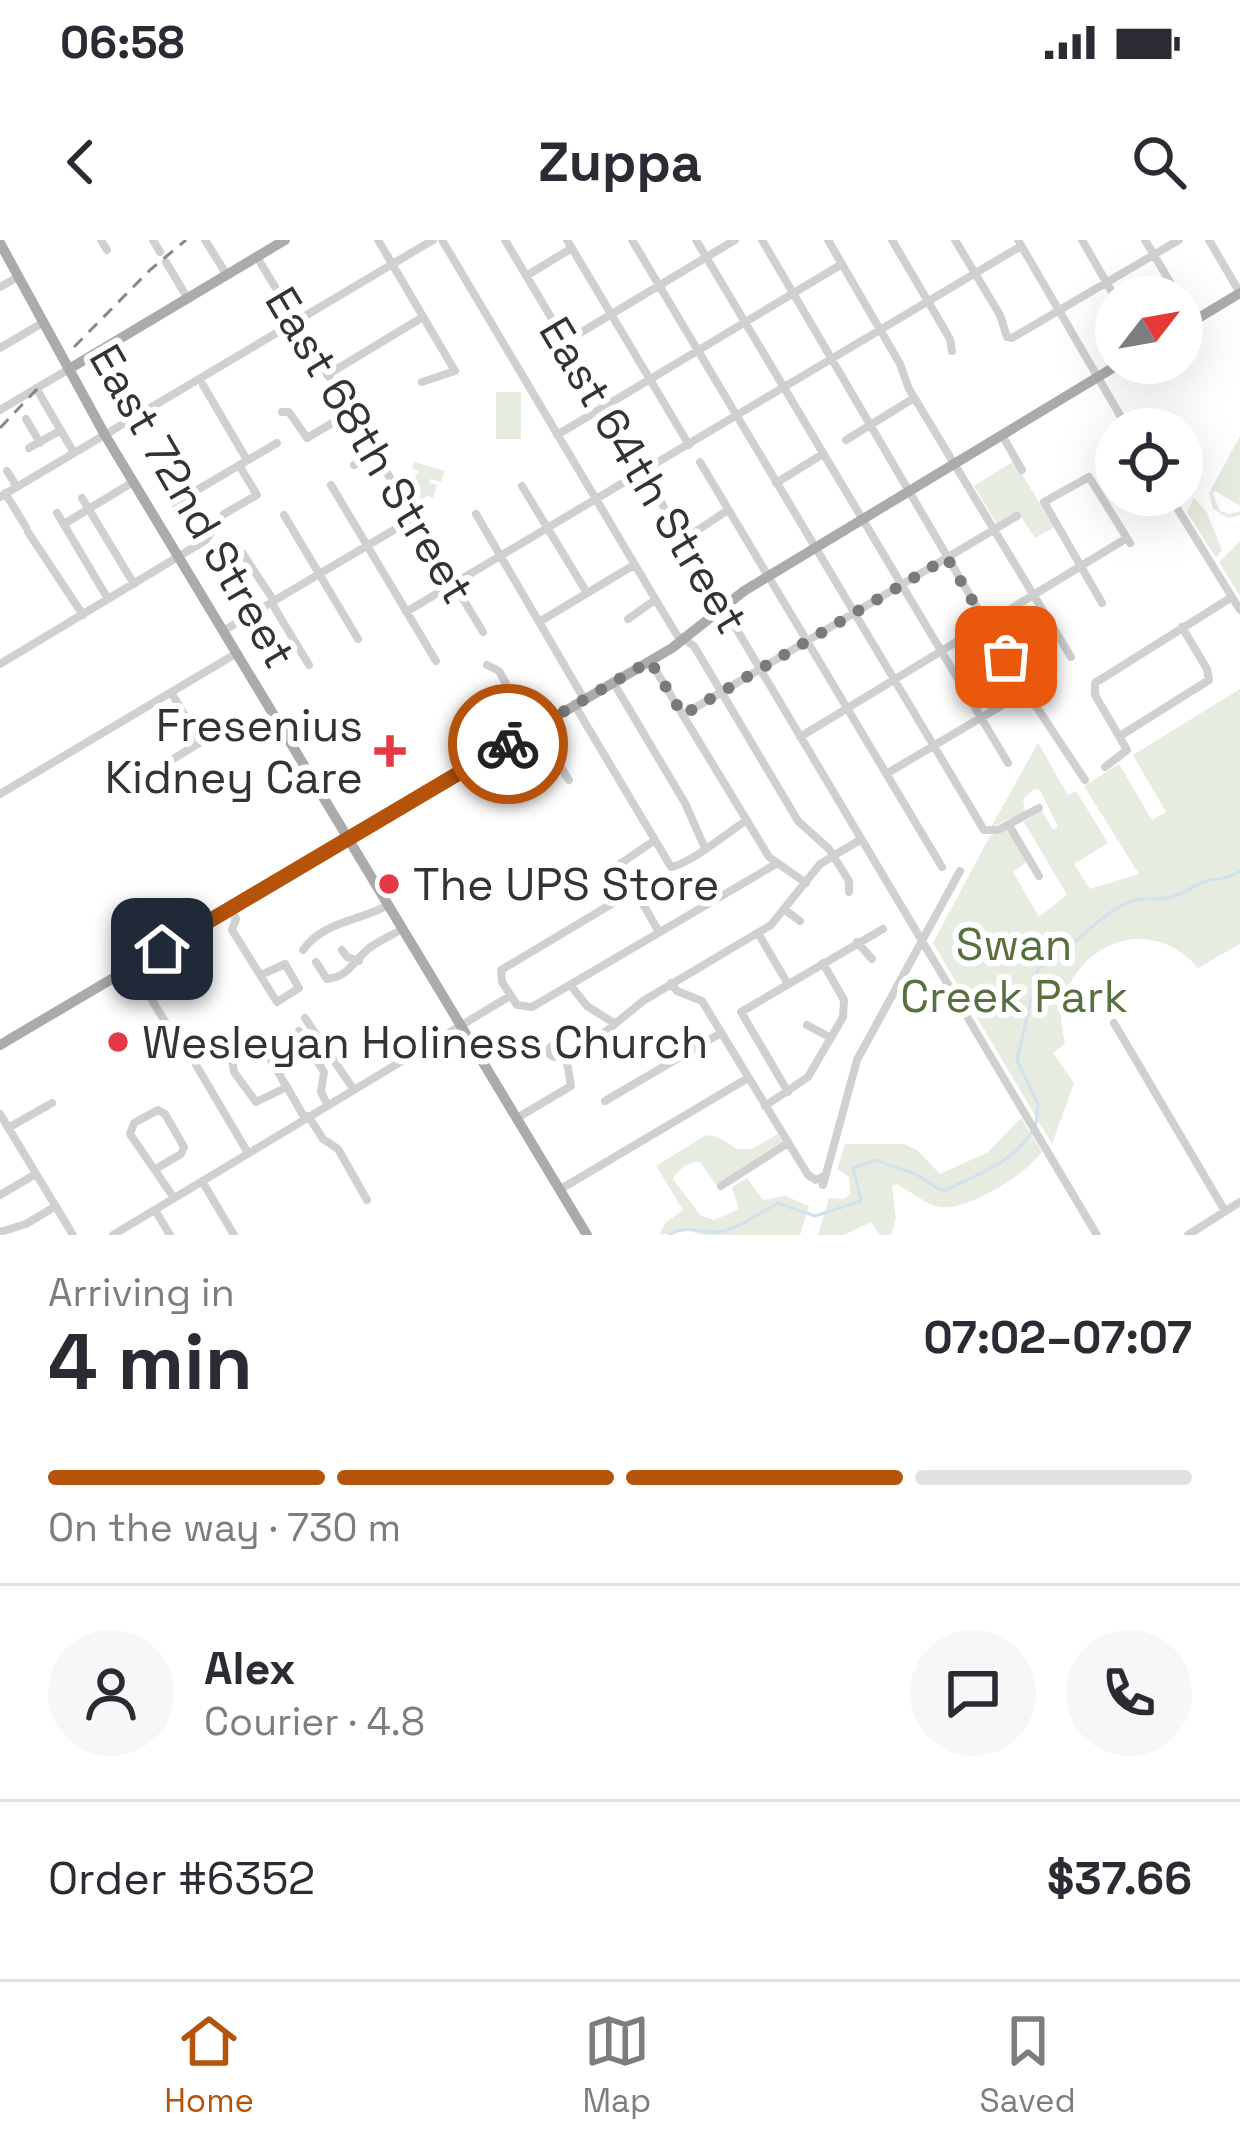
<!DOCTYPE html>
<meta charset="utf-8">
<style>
body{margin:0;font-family:"Space Grotesk",sans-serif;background:#f7f7f7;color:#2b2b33;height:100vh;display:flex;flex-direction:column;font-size:45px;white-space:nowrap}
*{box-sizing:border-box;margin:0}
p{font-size:39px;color:#7c7c81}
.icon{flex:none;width:66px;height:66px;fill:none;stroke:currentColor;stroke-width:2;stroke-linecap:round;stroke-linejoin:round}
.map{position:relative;height:995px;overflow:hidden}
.drawer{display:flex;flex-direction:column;background:#fff;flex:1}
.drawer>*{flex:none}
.needle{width:78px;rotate:59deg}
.controls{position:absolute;left:1095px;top:36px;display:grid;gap:24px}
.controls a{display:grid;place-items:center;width:108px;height:108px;border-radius:50%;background:#fff;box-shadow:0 12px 48px #0002;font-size:60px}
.pin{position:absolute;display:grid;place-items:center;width:102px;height:102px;color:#fff;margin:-51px;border-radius:24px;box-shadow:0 6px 18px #0006}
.courier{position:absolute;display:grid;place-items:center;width:120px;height:120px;margin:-60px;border:9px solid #b45309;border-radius:50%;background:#fff;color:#222;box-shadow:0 3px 15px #0007}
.summary em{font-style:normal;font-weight:700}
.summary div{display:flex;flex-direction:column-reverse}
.summary{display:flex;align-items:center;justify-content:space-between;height:204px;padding:0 48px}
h1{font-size:78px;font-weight:700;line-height:90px}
.bar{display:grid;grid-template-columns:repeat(4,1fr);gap:18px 12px;align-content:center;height:144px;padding:0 48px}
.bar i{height:15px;border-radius:9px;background:#e1e1e2}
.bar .selected{background:#b45309}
.bar p{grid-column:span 4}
.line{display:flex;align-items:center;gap:30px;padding:0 48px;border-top:3px solid #e1e1e2}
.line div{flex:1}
.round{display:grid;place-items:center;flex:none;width:126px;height:126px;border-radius:63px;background:#f7f7f7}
.status{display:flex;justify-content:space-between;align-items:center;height:84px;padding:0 60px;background:#fff;direction:ltr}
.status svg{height:33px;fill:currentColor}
header{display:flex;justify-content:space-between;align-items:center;height:156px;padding:0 48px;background:#fff;font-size:54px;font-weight:700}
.menu{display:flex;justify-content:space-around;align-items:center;height:168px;border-top:3px solid #e1e1e2;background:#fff;font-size:33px;color:#7c7c81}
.menu a{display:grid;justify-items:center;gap:6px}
.menu .selected{color:#b45309}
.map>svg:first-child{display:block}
.green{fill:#e6ecdf}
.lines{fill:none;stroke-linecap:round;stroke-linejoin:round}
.stream{stroke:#cfe2ee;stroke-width:3}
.minor{stroke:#d0d0d0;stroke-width:8}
.major{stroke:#ababab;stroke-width:10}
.rail{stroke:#888;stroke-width:3;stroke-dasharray:12 9;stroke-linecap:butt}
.done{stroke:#7a7a7a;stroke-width:12;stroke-dasharray:0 21.6}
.route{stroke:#b45309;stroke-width:15}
.poi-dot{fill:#e63946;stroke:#fff;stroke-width:4.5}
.labels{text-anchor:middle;stroke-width:12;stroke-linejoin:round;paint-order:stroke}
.street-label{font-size:45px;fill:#333;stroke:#fff}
.poi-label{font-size:45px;fill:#333;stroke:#fff;text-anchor:start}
.park-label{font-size:45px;fill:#56703f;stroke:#fff}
</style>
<div class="status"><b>06:58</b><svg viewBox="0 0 49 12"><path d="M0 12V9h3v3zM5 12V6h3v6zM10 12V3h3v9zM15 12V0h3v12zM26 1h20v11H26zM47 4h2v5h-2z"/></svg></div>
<header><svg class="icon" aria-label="back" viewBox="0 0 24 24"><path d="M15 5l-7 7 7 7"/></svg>Zuppa<svg class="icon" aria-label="search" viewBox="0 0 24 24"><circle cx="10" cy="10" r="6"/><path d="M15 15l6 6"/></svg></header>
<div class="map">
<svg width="1240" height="995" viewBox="0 0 1240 995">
<rect width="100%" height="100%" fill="#fff"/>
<!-- green -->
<path class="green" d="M 496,152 L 521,152 L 521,199 L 496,199 Z
M 1240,196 L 1240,266 L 1215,251 L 1213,254 L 1220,271 L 1229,274 L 1240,271 L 1240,275 L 1228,278 L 1213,269 L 1209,253 Z
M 1014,221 L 1054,287 L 1035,298 L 1018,272 L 997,284 L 974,246 Z
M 414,222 L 445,231 L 441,242 L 430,239 L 430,243 L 437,245 L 433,258 L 426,255 L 424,261 L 412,257 L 413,250 L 408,248 L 419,231 L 412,228 Z
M 1194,258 L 1206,271 L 1222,310 L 1216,318 L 1187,272 Z
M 1240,301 L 1240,356 L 1219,322 Z
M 1240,449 L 1240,704 L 1198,728 C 1153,674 1077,700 1062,766 C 1059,778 1063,792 1065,804 L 1053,813 L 1074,843 L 1052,904 L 933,703 L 990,596 L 1007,589 L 1027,622 L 1013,632 L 1039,677 L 1067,655 L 1024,582 L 1042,571 L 1053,590 L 1058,587 L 1040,550 L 1034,549 L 1023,559 L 1025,572 L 991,587 L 1038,503 L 1068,555 L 1076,551 L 1108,603 L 1074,624 L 1090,649 L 1139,634 L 1084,546 L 1119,524 L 1152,580 L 1166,572 L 1133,515 Z
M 1021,878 L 1042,912 C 1026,934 968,971 940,967 C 925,964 910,951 897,944 L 892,947 L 896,978 L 891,995 L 880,995 L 871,982 L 844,995 L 818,995 L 829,958 L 844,959 L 850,954 L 849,937 L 837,929 L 845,904 L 904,904 L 917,910 L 940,934 L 988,912 Z
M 778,894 L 783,903 L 716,945 L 700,922 C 689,921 678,929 673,939 L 700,975 L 714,980 L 739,969 L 732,947 L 747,938 L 763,960 L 785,956 L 809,966 L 800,995 L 704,995 L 689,991 L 659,995 L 665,983 L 683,970 L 656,926 L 706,895 L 718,897 L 737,909 L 752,909 Z"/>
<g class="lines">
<!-- stream -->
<path class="stream" d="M 1036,884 L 1038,864 L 1017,820 L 1038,729 C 1073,710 1093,678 1131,661 C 1143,656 1157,661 1169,658 C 1183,655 1192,646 1204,642 C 1218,637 1228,640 1240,631
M 669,995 C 687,984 698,992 716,992 C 737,991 760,972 778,963 L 815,976 L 861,961 L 853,928 L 877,920 C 890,927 905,929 917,935 C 928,940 932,947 944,951 C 976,935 1011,924 1031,893"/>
<!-- minor -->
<path class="minor" d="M 101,0 L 107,10
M 153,0 L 160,12
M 205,0 L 227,35
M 378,0 L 455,131 L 422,142
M 442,0 L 663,372 L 677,395 L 694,406 L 798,581 L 829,609 L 849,641 L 849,652
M 505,0 L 1097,995
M 567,0 L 689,205
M 632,0 L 984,590 L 998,590 L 1039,568
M 696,0 L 1008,523
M 762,0 L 1026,451 L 1085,540
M 828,0 L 900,124 L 909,149 L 1071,417
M 892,0 L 950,99 L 952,111
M 955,0 L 1000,75 L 1007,97 L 1012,98 L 1179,0
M 1018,0 L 1128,189
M 1082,0 L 1116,59
M 1145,0 L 1179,57
M 1209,0 L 1240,53
M 257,17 L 483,392
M 166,22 L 188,59
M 526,36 L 572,8
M 0,47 L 18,37
M 1182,62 L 1194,81
M 565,102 L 735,0
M 0,108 L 44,82
M 327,135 L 423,77
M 203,145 L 247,220
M 36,148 L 74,213
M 0,170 L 69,129
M 282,172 L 289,172 L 307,198 L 349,173
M 26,179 L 40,203
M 557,195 L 842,24
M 1002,195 L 1022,230
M 846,200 L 914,158
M 29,208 L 61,190
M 700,222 L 942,627
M 354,225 L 373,213
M 7,231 L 17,247
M 776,243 L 823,214
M 331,245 L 436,421
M 522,246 L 587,353
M 5,253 L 26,287
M 1169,255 L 1240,370
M 0,257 L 433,0
M 82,258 L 134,344
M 57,273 L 108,359
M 476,274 L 584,459
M 284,275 L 358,399
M 64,284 L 133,242
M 28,292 L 83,375
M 683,300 L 728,270
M 200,304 L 175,263 L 277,203
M 243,314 L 274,361
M 271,362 L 309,425
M 1102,363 L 1044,262 L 1089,237 L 1130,303
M 406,372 L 1021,6
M 628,379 L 655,360
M 539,382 L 634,325
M 223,391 L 414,278
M 650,421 L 769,617 L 806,643
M 0,424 L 206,300 L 224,274 L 257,255 L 239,225
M 487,425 L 499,431 L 532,490
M 613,442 L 685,563 L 704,606
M 171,452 L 200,502
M 574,464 L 671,627 C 690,624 727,593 747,580
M 683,475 L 1017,276
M 536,488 L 569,540
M 1120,496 L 1209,440 L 1207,429 L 1182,387
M 800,497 L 1127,298
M 1105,527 L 1127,510 L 1095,455 L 1095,443 L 1232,357
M 886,534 L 1026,451
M 173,546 L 164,530 L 165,524 L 217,492
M 0,554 L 237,413
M 1009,585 L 1039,636
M 655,600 L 620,624 L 659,692
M 635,650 L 501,730 L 502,742 L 517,765 L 532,767 L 776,624
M 230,668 L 236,679 L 232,690 L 277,762 L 299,748 L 285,724 L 261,735
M 785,670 L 800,681
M 758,693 L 788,744
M 857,702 L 872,719
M 303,710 C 323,681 361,681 388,665
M 342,710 L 347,717 L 359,721
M 316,722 L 327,739 C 348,737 352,723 367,710 C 376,702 391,696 402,689
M 132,727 L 170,790 L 178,794
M 671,743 L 677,751 L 702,761 L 808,935 L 816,940 L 824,936
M 571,746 L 587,766 L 614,783
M 305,778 L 354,850
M 1114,783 L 1225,971
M 807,785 L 831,798
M 299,791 L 324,832 L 321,852 L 328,866
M549 811a6 6 0 1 1 12 0a6 6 0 1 1-12 0Z
M 196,825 L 248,913
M 287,847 L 256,862 L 234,832 L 232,819 L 253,805 L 263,807 L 285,844 L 287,847 L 303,875 L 309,877 L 323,899 L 338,909 L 367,960
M 788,852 L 741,772 L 883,689
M 605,861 L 721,793
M 765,866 L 808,837 L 843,777 L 844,760 L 823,723
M 0,874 L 73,995
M 517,878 L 571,846 L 567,823 L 643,761 L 771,685 L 820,624 L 860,600
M 8,888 L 52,863
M 157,928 L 181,914 L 184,907 L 165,874 L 158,870 L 134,883 L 130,894 L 174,958
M 202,941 L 234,995
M 823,945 L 857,820 L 960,631
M 721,946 L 788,903
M 559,950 L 748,838
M 0,955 L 36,934
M 155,970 L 170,995
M 0,992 L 26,984 L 56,966
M 113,995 L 510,756
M 1188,995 L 1240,962"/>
<!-- major -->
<path class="major" d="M 0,3 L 105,195 L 587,995
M 1182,88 L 1240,53
M 69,129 L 285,0
M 0,805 L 672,408 L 744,351 L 1121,123"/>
<!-- rail -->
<path class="rail" d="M 74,107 L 150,30 L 186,0
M 0,188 L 38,148"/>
</g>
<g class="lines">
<!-- done -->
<path class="done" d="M 508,504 L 650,421 L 683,475 L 947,318 L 1006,417"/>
<!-- route -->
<path class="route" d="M 162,709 L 508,504"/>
</g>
<!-- markers -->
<g class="poi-dot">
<path d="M384 493h12v12h12v12h-12v12h-12v-12h-12v-12h12z"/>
<circle cx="389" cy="644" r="12"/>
<circle cx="118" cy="802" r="12"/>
</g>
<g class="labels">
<!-- street labels -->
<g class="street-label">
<text transform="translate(370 205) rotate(59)" y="16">East 68th Street</text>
<text transform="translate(644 235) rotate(59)" y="16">East 64th Street</text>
<text transform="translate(193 266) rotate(60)" y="16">East 72nd Street</text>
</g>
<!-- poi labels -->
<g class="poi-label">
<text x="363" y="501" text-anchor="end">Fresenius<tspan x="363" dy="52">Kidney Care</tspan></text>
<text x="413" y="660">The UPS Store</text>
<text x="142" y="818">Wesleyan Holiness Church</text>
</g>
<!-- park labels -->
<g class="park-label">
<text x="1014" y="720">Swan<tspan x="1014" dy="52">Creek Park</tspan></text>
</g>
</g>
</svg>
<div class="controls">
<a><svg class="needle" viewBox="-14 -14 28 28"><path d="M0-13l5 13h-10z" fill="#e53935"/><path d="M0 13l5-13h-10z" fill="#7c7c81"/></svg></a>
<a><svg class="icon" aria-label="locate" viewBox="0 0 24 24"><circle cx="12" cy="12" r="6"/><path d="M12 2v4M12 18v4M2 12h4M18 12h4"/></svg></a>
</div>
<div class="pin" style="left:1006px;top:417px;background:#ea580c"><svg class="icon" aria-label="bag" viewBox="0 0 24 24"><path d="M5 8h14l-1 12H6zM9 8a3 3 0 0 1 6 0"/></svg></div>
<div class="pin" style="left:162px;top:709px;background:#1f2937"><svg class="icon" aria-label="home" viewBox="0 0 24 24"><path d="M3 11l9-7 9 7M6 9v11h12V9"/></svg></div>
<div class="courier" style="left:508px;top:504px"><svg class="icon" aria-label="bike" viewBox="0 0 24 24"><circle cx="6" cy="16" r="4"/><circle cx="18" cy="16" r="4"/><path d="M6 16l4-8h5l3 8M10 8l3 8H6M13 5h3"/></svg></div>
</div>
<section class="drawer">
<div class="summary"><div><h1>4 min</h1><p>Arriving in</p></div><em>07:02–07:07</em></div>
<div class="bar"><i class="selected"></i><i class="selected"></i><i class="selected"></i><i></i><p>On the way · 730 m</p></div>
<div class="line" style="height:216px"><a class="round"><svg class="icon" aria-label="person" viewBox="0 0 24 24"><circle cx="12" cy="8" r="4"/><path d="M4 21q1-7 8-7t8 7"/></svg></a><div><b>Alex</b><p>Courier · 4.8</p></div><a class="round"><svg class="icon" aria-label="chat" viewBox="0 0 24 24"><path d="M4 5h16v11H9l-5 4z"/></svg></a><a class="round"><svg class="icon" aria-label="phone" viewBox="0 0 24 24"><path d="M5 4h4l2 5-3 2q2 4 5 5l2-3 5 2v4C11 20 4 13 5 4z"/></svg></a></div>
<div class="line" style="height:156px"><div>Order #6352</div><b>$37.66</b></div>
</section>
<nav class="menu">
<a class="selected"><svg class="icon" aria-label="home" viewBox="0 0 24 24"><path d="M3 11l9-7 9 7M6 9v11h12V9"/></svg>Home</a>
<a><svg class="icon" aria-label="map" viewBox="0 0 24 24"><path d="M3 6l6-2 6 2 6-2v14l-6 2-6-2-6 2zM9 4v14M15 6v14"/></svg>Map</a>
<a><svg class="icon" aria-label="saved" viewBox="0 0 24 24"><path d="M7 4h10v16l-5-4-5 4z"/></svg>Saved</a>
</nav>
